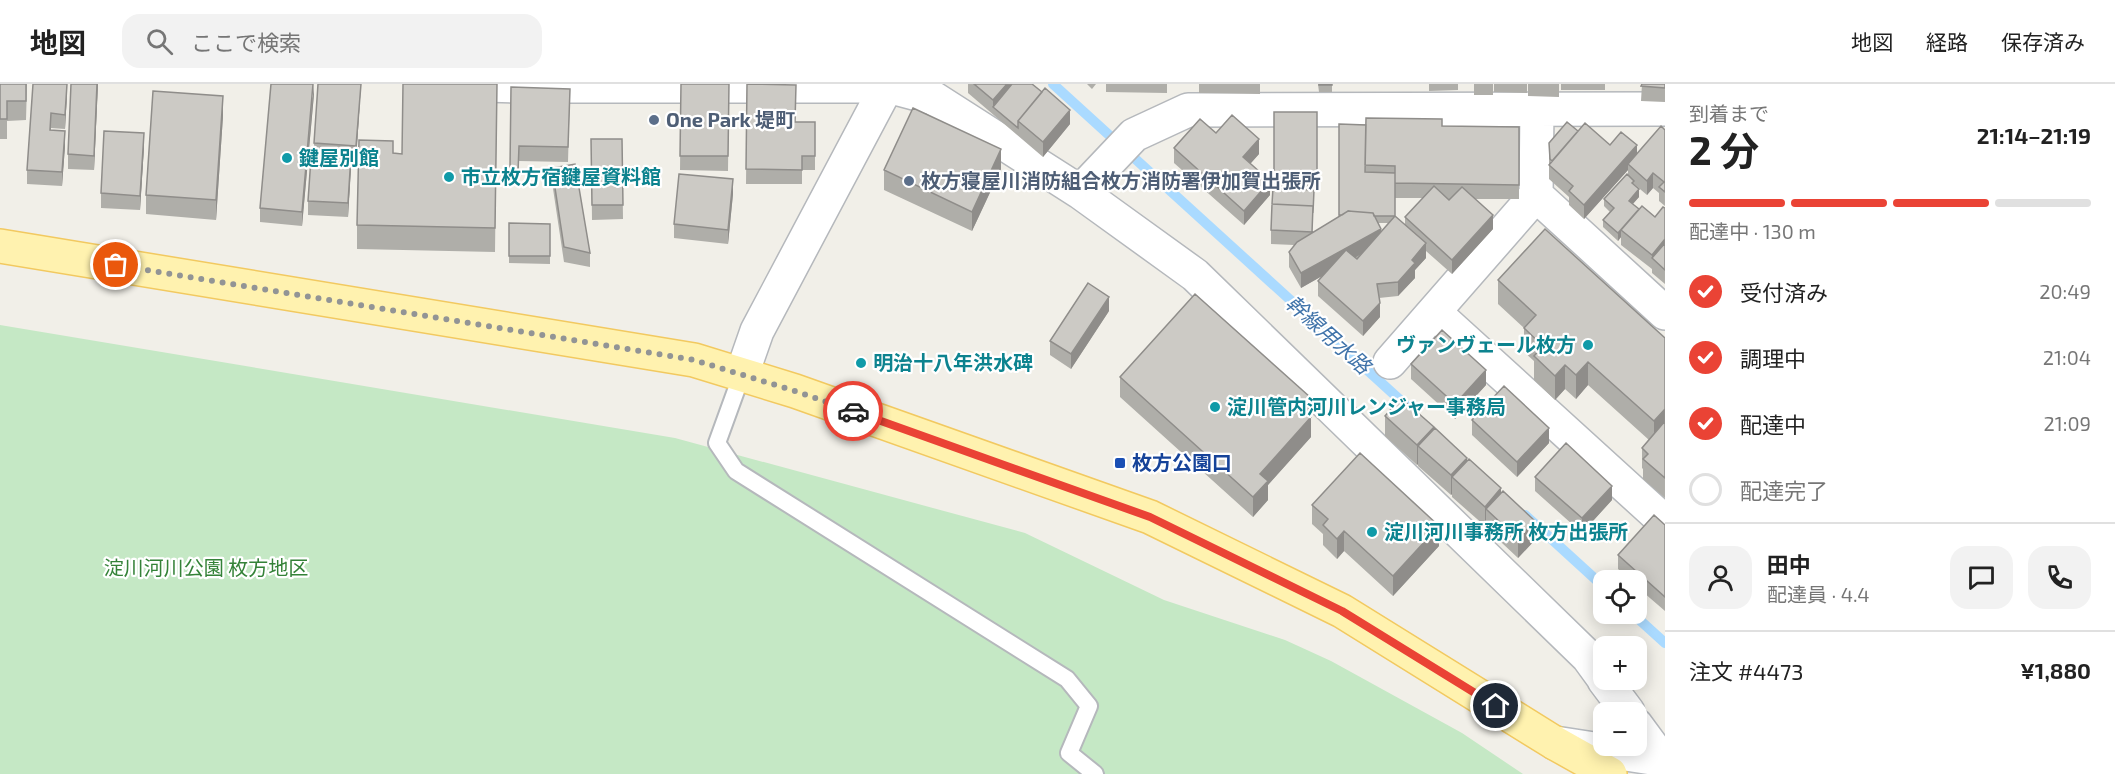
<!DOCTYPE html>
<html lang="ja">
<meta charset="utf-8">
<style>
body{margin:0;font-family:"Exo 2","Noto Sans JP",sans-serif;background:#f2f2f2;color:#222;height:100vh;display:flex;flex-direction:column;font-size:22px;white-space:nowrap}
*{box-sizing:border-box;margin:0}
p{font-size:20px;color:#767676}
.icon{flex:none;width:33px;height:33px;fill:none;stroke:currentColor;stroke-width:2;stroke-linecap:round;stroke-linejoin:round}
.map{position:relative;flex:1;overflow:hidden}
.side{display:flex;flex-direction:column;background:#fff;width:450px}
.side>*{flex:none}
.buttons{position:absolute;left:1593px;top:486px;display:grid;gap:12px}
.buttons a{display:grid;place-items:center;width:54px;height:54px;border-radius:12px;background:#fff;box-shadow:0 3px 15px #0003;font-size:30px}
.pin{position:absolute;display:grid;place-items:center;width:51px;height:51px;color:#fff;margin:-26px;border:3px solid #fff;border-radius:50%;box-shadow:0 2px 6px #0007}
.courier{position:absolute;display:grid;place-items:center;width:60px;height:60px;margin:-30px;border:4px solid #ea4335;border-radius:50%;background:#fff;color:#222;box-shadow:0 2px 8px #0007}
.summary em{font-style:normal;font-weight:700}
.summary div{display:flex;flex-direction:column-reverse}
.summary{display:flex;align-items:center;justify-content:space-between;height:102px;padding:0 24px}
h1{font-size:39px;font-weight:700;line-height:45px}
.bar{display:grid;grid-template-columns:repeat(4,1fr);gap:9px 6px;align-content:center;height:72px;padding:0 24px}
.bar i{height:8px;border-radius:4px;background:#e0e0e0}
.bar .active{background:#ea4335}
.bar p{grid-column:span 4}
.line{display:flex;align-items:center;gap:15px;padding:0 24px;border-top:2px solid #e0e0e0}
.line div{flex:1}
.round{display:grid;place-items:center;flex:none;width:63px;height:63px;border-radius:18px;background:#f2f2f2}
ol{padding:0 24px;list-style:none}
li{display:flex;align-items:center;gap:18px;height:66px}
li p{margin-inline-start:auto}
li .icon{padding:6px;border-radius:50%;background:#ea4335;color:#fff;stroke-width:4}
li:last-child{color:#767676}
li i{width:33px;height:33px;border:3px solid #e0e0e0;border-radius:50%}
header{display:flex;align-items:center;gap:36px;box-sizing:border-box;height:84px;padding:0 30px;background:#fff;border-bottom:2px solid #e0e0e0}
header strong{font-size:28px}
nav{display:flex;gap:33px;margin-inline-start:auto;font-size:21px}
.search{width:420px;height:54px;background:#f2f2f2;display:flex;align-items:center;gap:15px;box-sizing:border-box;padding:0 21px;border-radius:18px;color:#767676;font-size:22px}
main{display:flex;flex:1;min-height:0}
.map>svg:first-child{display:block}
.green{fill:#c5e8c5}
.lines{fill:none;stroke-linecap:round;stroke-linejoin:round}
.stream{stroke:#aadaff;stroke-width:10}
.lane-casing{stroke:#b5b8bc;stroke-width:20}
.street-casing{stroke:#b5b8bc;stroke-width:36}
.secondary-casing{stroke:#b6babf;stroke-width:36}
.primary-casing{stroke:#f2c960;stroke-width:36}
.lane{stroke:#fff;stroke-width:16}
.street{stroke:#fff;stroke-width:33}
.secondary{stroke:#fff;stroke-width:33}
.primary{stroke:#fff2af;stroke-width:33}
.wall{fill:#afaea9;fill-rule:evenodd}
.shaded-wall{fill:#8f8d8a}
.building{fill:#cccac5;stroke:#8f8d8a;stroke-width:1.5}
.done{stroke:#929495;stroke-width:6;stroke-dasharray:0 10.8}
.route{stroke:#ea4335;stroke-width:8}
.service-dot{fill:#5c6f8a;stroke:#fff;stroke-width:2}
.culture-dot{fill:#0f9aa8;stroke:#fff;stroke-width:2}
.transit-dot{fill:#1a4fb4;stroke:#fff;stroke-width:2}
.labels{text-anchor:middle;stroke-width:4.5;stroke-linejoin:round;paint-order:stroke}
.service-label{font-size:20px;font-weight:bold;fill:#4e5e75;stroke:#fff;text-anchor:start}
.culture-label{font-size:20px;font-weight:bold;fill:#0d838f;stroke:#fff;text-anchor:start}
.transit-label{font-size:20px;font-weight:bold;fill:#164399;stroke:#fff;text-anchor:start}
.park-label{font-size:20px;fill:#348238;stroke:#fff}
.water-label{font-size:21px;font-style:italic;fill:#4174aa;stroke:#fff}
</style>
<header>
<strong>地図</strong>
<div class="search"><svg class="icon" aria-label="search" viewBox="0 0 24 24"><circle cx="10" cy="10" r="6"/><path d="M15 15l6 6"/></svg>ここで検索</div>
<nav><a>地図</a><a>経路</a><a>保存済み</a></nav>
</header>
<main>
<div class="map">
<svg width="1665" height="690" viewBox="0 0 1665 690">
<rect width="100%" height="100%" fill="#f1efe8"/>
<!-- green -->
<path class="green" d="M 0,241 L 675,354 L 1025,449 L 1164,516 L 1285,556 L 1331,577 L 1462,649 L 1523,690 L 0,690 Z"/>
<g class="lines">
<!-- stream -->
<path class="stream" d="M 1053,0 L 1410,325
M 1525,431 L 1604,503
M 1633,530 L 1665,559"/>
<!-- lane casing -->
<g class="lane-casing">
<path id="lane" d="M 742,290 L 717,359 L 736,387 L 1067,595 L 1089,622 L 1069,669 L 1095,690"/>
</g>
<!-- street casing -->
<g class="street-casing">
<path id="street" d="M 453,0 L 519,2 L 888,2 L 933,14 L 1080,108 L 1195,191 L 1588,573 L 1604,595
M 1080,108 L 1134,51 L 1188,26 L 1665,25
M 1536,111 L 1665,229
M 1434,228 L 1665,438
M 1390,278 L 1536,111 L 1537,25
M 742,290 L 757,247 L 888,0
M 1604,596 L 1628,628
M 1636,641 L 1661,675"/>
</g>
<!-- secondary casing -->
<g class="secondary-casing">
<path id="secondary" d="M 1555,659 L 1665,676"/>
</g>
<!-- primary casing -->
<g class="primary-casing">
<path id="primary" d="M 0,162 L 694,276 L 795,307 L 1150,433 L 1342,527 L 1553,658 L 1610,690"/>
</g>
<!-- lane -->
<use href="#lane" class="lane"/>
<!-- street -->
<use href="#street" class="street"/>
<!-- secondary -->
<use href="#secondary" class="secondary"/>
<!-- primary -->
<use href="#primary" class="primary"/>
</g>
<!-- wall -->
<path class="wall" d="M 0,0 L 27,0 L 26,36 L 7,37 L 7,55 L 0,55 Z
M 33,0 L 67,10 L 65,45 L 51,44 L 51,46 L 65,62 L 62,102 L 27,100 L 27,86 Z
M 98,0 L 94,86 L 68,85 L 68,70 Z
M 361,0 L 356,77 L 351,76 L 348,133 L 308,131 L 308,117 L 332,75 L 314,73 L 314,59 Z
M 497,0 L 495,168 L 357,165 L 357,141 L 393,69 L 402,70 Z
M 681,0 L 729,0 L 728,87 L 680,86 Z
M 747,0 L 795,38 L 815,38 L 815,86 L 802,86 L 802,100 L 746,100 Z
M 968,0 L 1032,0 L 1070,40 L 1043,73 L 968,9 Z
M 1087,0 L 1096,0 L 1092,5 Z
M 1106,0 L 1167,0 L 1167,9 L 1106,8 Z
M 1199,0 L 1260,0 L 1260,10 L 1199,9 Z
M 1318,0 L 1332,0 L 1332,8 L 1319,8 Z
M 1429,0 L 1458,0 L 1458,6 L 1429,7 Z
M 1474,0 L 1493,0 L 1493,11 L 1474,11 Z
M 1494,0 L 1527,0 L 1527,9 L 1494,8 Z
M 1528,0 L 1559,0 L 1559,13 L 1528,12 Z
M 1561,0 L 1605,0 L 1605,6 L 1561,6 Z
M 1642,0 L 1665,0 L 1665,18 L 1641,17 Z
M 511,3 L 570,5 L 568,78 L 519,77 L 518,103 L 510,98 Z
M 314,10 L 302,142 L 260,138 L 260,124 Z
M 1274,28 L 1317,28 L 1317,107 L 1314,107 L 1312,149 L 1339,133 L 1339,40 L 1519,43 L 1519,115 L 1475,115 L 1493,145 L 1452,190 L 1426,167 L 1426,174 L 1415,186 L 1415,194 L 1398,212 L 1379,214 L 1380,233 L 1363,252 L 1318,212 L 1318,197 L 1323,191 L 1301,204 L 1289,183 L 1289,168 L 1294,161 L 1271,160 L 1271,146 L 1274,104 ZM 1395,114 L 1423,114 L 1405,133 L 1405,141 L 1395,132 ZM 1378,139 L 1388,139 L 1381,147 Z
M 223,32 L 216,136 L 146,130 L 146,111 Z
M 1665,46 L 1665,122 L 1659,117 L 1659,109 L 1653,104 L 1647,111 L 1634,100 L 1639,113 L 1633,120 L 1639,125 L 1655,133 L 1665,124 L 1665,200 L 1652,189 L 1652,185 L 1621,161 L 1621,153 L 1618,157 L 1603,143 L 1603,136 L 1610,128 L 1604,122 L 1604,115 L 1628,91 L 1628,86 L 1584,135 L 1569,121 L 1569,113 L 1549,95 L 1549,59 L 1578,47 L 1610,61 L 1637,70 Z
M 1216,49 L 1259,70 L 1250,80 L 1270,111 L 1244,141 L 1174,79 L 1174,64 Z
M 591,55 L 622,55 L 623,135 L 592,136 Z
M 144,63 L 140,126 L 101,124 L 101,109 Z
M 552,84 L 590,169 L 590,183 L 564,178 L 552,98 Z
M 1001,85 L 972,147 L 884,106 L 884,86 Z
M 733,110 L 728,160 L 674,154 L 674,140 Z
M 509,139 L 550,140 L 550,180 L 509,179 Z
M 1498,196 L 1665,254 L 1665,414 L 1643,395 L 1643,385 L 1642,384 L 1642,364 L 1649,356 L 1588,301 L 1576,315 L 1565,305 L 1555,316 L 1534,296 L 1534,277 L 1524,268 L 1524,244 L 1498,220 Z
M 1109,227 L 1071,285 L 1050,271 L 1050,257 Z
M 1411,280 L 1486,301 L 1455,335 L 1411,295 Z
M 1120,293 L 1310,333 L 1311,353 L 1268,401 L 1268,416 L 1253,433 L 1120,313 Z
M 1385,332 L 1434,346 L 1501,409 L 1535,456 L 1518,474 L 1486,444 L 1486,441 L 1485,442 L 1452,413 L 1452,410 L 1451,411 L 1418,382 L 1418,380 L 1417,381 L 1385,352 Z
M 1472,336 L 1549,359 L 1517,393 L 1472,351 Z
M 1535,393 L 1612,416 L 1582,449 L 1535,407 Z
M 1312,421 L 1439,462 L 1393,512 L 1344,467 L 1337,475 L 1323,461 L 1323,450 L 1312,440 Z
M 1665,441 L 1665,527 L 1636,502 L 1636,496 L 1631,496 L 1618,485 L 1618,471 Z"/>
<!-- shaded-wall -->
<path class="shaded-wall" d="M 67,0 L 67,10 L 65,45 L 65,31 Z
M 97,0 L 98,0 L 94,86 L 94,72 Z
M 314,0 L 314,10 L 302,142 L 302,128 Z
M 361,0 L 356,77 L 356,62 Z
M 1007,0 L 1019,0 L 993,23 L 993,16 Z
M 223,12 L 223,32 L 216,136 L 216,116 Z
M 1070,26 L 1070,40 L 1043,73 L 1043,58 Z
M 65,47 L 65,62 L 62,102 L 62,88 Z
M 144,49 L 144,63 L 140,126 L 140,112 Z
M 1259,55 L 1259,70 L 1243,88 L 1243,73 Z
M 1637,61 L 1637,76 L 1628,80 L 1628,86 L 1584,135 L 1584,121 Z
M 1001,65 L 1001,85 L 972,147 L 972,128 Z
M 351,71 L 351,85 L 348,133 L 348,119 Z
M 1653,89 L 1653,104 L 1647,111 L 1647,97 Z
M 733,95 L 733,110 L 728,160 L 728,146 Z
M 1270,97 L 1270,111 L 1244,141 L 1244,127 Z
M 1639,105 L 1639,113 L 1629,124 L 1629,117 Z
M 1639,126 L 1621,146 L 1621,153 L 1618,157 L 1618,149 Z
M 1493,131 L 1493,145 L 1452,190 L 1452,176 Z
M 1381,145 L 1381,159 L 1301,204 L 1301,189 Z
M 1665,155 L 1665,170 L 1652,174 L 1652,171 Z
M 1426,159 L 1426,174 L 1415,186 L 1415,194 L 1398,212 L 1398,198 L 1412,176 Z
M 1109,213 L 1109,227 L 1071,285 L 1071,270 Z
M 1380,219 L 1380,233 L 1363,252 L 1363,237 Z
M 1588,278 L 1588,301 L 1576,315 L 1576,291 Z
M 1565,281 L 1565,305 L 1555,316 L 1555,292 Z
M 1486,286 L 1486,301 L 1455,335 L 1455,320 Z
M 1310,313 L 1310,333 L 1300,324 Z
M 1665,325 L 1665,349 L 1654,361 L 1654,337 Z
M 1311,333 L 1311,353 L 1268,401 L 1268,416 L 1253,433 L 1253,413 L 1260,390 Z
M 1434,343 L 1434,362 L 1418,362 L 1418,380 L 1417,381 L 1417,361 Z
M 1549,344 L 1549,359 L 1517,393 L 1517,378 Z
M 1467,374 L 1467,393 L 1452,393 L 1452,410 L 1451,411 L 1451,391 Z
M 1612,402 L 1612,416 L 1582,449 L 1582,434 Z
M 1501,404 L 1501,424 L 1486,425 L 1486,441 L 1485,442 L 1485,423 Z
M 1535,437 L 1535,456 L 1518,474 L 1518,455 Z
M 1439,442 L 1439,462 L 1393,512 L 1393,492 Z
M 1344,447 L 1344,467 L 1337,475 L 1337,455 Z"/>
<!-- building -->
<path class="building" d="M 0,0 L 26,0 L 26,17 L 7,17 L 7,35 L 0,35 Z
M 33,0 L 67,0 L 65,31 L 51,29 L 50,46 L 65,47 L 62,88 L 27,86 Z
M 71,0 L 97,0 L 94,72 L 68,70 Z
M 271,0 L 313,0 L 302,128 L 260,124 Z
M 318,0 L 361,0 L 356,62 L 314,59 Z
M 403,0 L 497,0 L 495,144 L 357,141 L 359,56 L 393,57 L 393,69 L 402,70 Z
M 681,0 L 729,0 L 728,72 L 680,72 Z
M 747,0 L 796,1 L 795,38 L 815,38 L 815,72 L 802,72 L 802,86 L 746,85 Z
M 974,0 L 1007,0 L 993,16 Z
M 1012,0 L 1032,0 L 1042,8 L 1018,37 L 1018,44 L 993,23 Z
M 1319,0 L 1332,0 L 1332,1 L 1319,1 Z
M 1642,0 L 1665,0 L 1665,4 L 1641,2 Z
M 511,3 L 570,5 L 568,63 L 519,62 L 518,88 L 510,83 Z
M 1045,4 L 1070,26 L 1043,58 L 1018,37 Z
M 153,7 L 223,12 L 216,116 L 146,111 Z
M 913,24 L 1001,65 L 972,128 L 884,86 Z
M 1274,28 L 1317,28 L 1317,93 L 1274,93 Z
M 1232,31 L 1259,55 L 1243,73 L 1270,97 L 1244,127 L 1174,64 L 1200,35 L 1216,49 Z
M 1366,34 L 1442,35 L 1442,42 L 1519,43 L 1519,101 L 1395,99 L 1395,82 L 1365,81 Z
M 1567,38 L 1578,47 L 1552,77 L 1550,75 L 1549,59 Z
M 1585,39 L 1610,61 L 1621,48 L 1637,61 L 1584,121 L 1569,107 L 1573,102 L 1549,81 Z
M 1339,40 L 1366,41 L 1365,88 L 1395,89 L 1395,132 L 1374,132 L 1373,129 L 1348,127 L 1342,131 L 1339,131 Z
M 1661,42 L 1665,46 L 1665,108 L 1659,103 L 1664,98 L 1653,89 L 1647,97 L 1628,80 Z
M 104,47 L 144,49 L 140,112 L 101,109 Z
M 591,55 L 622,55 L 623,121 L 592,121 Z
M 333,70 L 351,71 L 348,119 L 308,117 L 311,74 L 332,75 Z
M 575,80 L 590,169 L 564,163 L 552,84 Z
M 679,90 L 733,95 L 728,146 L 674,140 Z
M 1627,90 L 1634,97 L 1632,99 L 1639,105 L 1629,117 L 1639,125 L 1618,149 L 1603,136 L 1614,124 L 1604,115 Z
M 1434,102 L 1449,116 L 1462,103 L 1493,131 L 1452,176 L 1405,133 Z
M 1273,104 L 1314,106 L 1313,129 L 1313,122 L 1272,120 Z
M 1272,120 L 1313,122 L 1312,148 L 1271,146 Z
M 1642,122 L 1655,133 L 1663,123 L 1665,124 L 1665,155 L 1652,171 L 1621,146 Z
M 1348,127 L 1373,129 L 1381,145 L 1301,189 L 1289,168 L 1297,158 Z
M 1395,132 L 1426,159 L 1412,176 L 1415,179 L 1398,198 L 1377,200 L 1380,219 L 1363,237 L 1318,197 L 1346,166 L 1357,175 Z
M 509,139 L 550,140 L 550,172 L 509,172 Z
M 1545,145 L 1665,254 L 1665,325 L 1654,337 L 1588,278 L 1576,291 L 1565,281 L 1555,292 L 1534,272 L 1543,262 L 1524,244 L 1536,231 L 1498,196 Z
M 1665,159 L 1665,186 L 1652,174 Z
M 1088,199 L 1109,213 L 1071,270 L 1050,257 Z
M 1195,210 L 1310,313 L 1300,324 L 1311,333 L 1260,390 L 1268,397 L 1253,413 L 1120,293 Z
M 1442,246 L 1486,286 L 1455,320 L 1411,280 Z
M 1504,302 L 1549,344 L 1517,378 L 1472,336 Z
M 1401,314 L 1434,343 L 1417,361 L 1385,332 Z
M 1665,337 L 1665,394 L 1643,375 L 1648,370 L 1642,364 Z
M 1435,344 L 1467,374 L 1451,391 L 1418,362 Z
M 1566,359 L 1612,402 L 1582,434 L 1535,393 Z
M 1360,369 L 1439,442 L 1393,492 L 1344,447 L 1337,455 L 1323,441 L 1328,435 L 1312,421 Z
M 1469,375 L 1501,404 L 1485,423 L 1452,393 Z
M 1503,407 L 1535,437 L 1518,455 L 1486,425 Z
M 1654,431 L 1665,441 L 1665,513 L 1618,471 Z"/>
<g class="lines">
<!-- done -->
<path class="done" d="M 116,181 L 694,276 L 795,307 L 853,327"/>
<!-- route -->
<path class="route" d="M 853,327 L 1150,433 L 1342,527 L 1496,622"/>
</g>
<!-- markers -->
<g class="service-dot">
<circle cx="654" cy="36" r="6"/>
<circle cx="909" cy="97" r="6"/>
</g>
<g class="culture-dot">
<circle cx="287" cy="74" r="6"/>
<circle cx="449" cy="93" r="6"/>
<circle cx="1588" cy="261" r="6"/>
<circle cx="861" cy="279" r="6"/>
<circle cx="1215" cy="323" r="6"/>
<circle cx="1372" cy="448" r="6"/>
</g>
<rect class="transit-dot" x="1114" y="373" width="12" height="12" rx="3"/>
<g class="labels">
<!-- service labels -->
<g class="service-label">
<text x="666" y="43">One Park 堤町</text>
<text x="921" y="104">枚方寝屋川消防組合枚方消防署伊加賀出張所</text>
</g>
<!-- culture labels -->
<g class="culture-label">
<text x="299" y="81">鍵屋別館</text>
<text x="461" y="100">市立枚方宿鍵屋資料館</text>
<text x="1576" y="268" text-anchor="end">ヴァンヴェール枚方</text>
<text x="873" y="286">明治十八年洪水碑</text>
<text x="1227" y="330">淀川管内河川レンジャー事務局</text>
<text x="1384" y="455">淀川河川事務所 枚方出張所</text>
</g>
<!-- transit labels -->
<g class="transit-label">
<text x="1132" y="386">枚方公園口</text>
</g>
<!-- park labels -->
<g class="park-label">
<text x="206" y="491">淀川河川公園 枚方地区</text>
</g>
<!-- water labels -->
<g class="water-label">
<text transform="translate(1328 251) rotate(42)" y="7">幹線用水路</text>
</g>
</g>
</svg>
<div class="buttons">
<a><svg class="icon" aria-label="locate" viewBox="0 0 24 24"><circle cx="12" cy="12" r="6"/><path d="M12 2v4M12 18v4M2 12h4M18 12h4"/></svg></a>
<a>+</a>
<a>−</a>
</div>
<div class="pin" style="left:116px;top:181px;background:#ea580c"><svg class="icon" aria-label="bag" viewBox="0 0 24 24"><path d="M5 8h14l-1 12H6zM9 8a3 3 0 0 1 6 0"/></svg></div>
<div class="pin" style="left:1496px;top:622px;background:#1f2937"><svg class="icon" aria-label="home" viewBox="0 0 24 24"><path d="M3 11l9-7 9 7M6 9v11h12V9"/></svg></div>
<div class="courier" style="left:853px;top:327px"><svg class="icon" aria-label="car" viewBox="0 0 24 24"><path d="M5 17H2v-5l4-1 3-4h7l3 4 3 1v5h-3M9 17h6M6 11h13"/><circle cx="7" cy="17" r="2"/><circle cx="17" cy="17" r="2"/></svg></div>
</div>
<section class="side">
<div class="summary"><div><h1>2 分</h1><p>到着まで</p></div><em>21:14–21:19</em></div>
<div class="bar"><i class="active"></i><i class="active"></i><i class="active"></i><i></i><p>配達中 · 130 m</p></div>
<ol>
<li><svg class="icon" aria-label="check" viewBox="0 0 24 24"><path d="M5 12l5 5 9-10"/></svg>受付済み<p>20:49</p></li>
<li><svg class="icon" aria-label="check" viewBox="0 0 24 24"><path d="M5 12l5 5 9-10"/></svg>調理中<p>21:04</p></li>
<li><svg class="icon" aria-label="check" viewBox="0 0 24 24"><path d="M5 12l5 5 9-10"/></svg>配達中<p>21:09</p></li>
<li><i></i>配達完了</li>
</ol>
<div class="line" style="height:108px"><a class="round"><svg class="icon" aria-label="person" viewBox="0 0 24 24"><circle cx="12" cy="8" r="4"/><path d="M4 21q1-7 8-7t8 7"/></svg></a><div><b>田中</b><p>配達員 · 4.4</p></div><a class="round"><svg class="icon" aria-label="chat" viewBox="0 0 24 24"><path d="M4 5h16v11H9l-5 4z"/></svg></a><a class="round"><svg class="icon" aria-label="phone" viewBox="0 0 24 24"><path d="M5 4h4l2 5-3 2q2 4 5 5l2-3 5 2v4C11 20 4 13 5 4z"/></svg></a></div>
<div class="line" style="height:78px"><div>注文 #4473</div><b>¥1,880</b></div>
</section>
</main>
